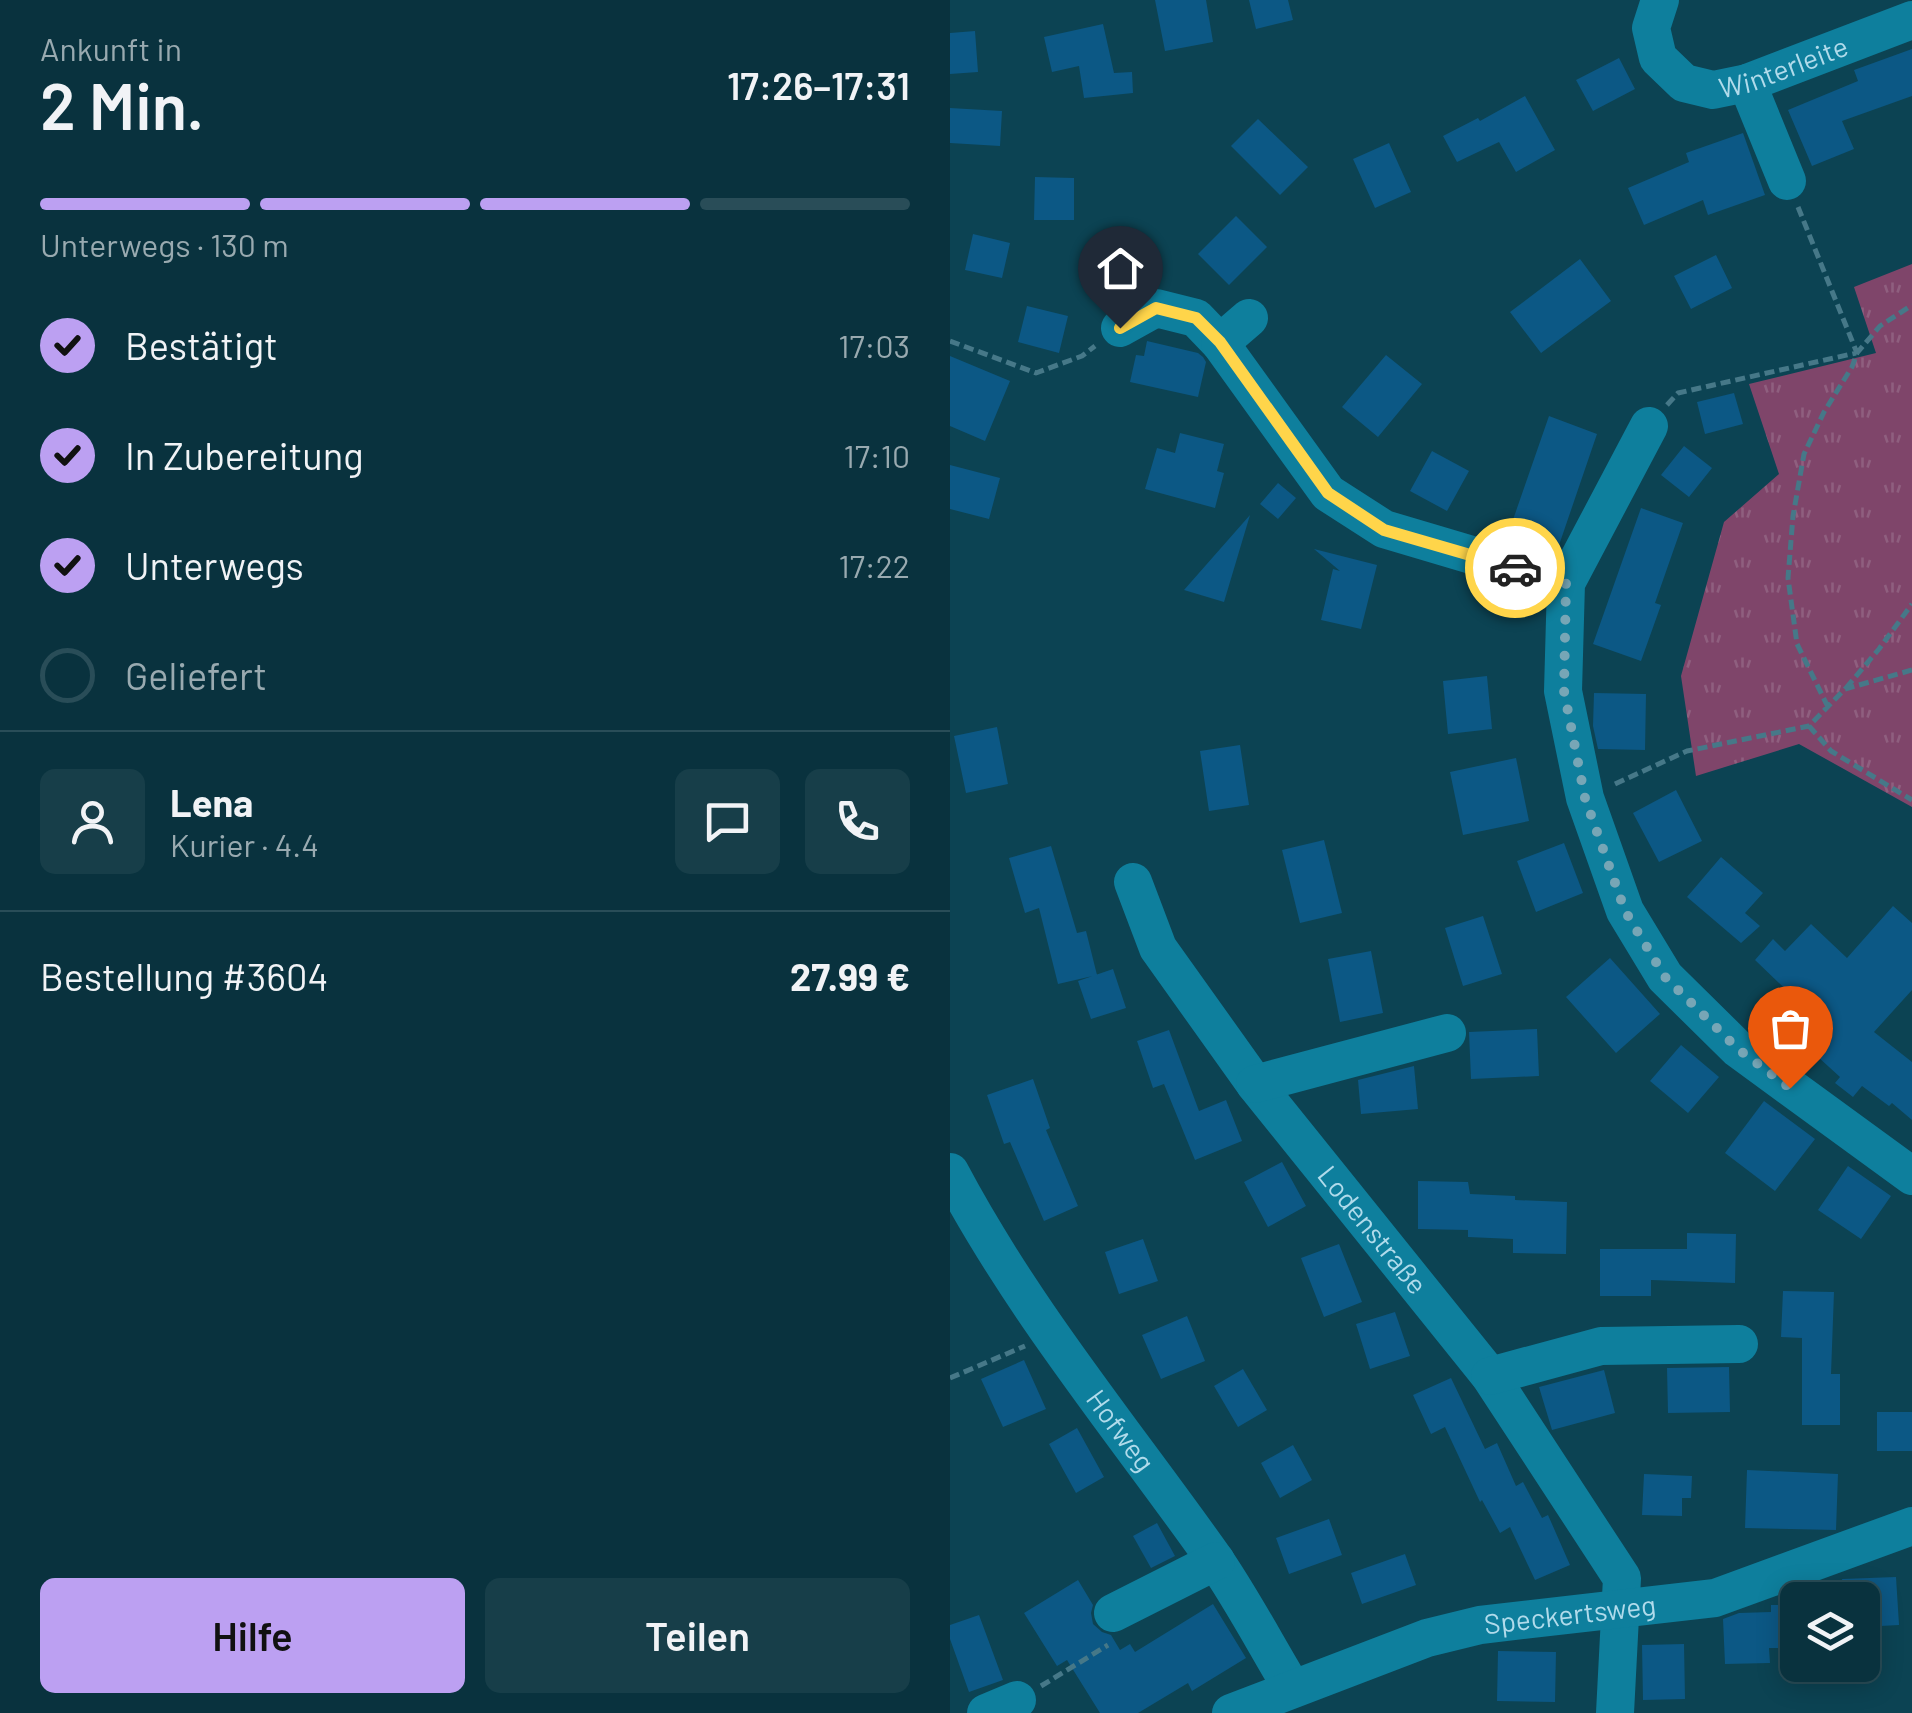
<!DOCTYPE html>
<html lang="de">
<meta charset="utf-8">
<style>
body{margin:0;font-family:Barlow,sans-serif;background:#173e49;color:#f1f3f6;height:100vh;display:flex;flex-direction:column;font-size:38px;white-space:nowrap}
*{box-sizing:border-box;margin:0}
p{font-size:32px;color:#99aab0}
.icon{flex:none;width:55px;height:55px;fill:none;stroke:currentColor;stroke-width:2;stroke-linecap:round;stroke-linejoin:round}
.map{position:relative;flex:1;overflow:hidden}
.drawer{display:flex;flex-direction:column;background:#09323e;width:950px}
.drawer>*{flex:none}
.buttons{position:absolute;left:830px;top:1582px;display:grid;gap:20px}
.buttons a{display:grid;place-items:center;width:100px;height:100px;border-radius:15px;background:#09323e;box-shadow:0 5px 25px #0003,0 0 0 2px #294d58;font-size:50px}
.pin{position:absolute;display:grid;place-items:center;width:85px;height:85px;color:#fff;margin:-102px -42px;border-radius:50% 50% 50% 0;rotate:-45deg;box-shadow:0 0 10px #0007}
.pin .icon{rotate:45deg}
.courier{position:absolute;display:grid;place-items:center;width:100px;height:100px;margin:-50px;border:8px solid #ffd54a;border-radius:50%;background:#fff;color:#222;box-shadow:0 2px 12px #0007}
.overview em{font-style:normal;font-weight:600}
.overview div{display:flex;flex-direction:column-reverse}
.overview{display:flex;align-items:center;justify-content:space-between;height:170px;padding:0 40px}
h1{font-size:65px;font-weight:600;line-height:75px}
.bar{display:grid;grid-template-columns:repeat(4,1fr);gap:15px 10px;align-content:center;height:120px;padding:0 40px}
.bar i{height:12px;border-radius:8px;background:#294d58}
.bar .current{background:#bca0f2}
.bar p{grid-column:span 4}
.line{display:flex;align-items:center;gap:25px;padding:0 40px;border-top:2px solid #294d58}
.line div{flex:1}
.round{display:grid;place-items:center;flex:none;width:105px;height:105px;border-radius:15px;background:#173e49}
ol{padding:0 40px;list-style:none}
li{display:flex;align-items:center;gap:30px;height:110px}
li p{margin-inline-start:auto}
li .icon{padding:10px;border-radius:50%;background:#bca0f2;color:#111;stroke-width:4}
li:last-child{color:#99aab0}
li i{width:55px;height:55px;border:5px solid #294d58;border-radius:50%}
.action{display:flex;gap:20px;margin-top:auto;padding:20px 40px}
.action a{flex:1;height:115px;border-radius:15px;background:#bca0f2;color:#111;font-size:40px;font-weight:600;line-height:115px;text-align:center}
.action a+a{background:#173e49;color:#f1f3f6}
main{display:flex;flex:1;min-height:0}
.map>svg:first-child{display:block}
.grass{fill:url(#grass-tufts)}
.building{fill:#0c5885}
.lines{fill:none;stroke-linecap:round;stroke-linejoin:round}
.path{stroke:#467888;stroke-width:5;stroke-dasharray:10 5;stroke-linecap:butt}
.minor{stroke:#0e7f9d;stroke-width:38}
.done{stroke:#77a6b6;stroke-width:10;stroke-dasharray:0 18}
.route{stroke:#ffd54a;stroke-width:12}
.labels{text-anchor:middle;stroke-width:8;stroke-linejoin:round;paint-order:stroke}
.street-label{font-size:28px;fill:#b0dbeb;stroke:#0c4353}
</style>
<main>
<section class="drawer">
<div class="overview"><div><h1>2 Min.</h1><p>Ankunft in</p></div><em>17:26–17:31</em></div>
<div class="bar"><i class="current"></i><i class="current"></i><i class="current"></i><i></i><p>Unterwegs · 130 m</p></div>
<ol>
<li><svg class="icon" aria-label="check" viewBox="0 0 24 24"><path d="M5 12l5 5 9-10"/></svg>Bestätigt<p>17:03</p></li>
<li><svg class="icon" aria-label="check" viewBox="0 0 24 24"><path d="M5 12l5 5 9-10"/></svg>In Zubereitung<p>17:10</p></li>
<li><svg class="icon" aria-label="check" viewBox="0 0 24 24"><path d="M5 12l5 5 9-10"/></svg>Unterwegs<p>17:22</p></li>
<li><i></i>Geliefert</li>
</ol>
<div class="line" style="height:180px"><a class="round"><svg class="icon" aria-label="person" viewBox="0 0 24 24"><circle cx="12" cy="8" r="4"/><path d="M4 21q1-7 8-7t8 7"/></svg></a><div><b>Lena</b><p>Kurier · 4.4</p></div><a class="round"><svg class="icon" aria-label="chat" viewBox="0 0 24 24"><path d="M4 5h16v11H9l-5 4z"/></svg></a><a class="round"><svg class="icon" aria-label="phone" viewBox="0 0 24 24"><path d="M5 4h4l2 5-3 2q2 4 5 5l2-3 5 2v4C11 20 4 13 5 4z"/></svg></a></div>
<div class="line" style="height:130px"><div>Bestellung #3604</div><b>27.99 €</b></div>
<div class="action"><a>Hilfe</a><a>Teilen</a></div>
</section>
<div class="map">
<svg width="962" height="1713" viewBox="0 0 962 1713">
<defs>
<pattern id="grass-tufts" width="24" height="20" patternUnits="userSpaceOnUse" patternTransform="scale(2.5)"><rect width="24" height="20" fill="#7f456a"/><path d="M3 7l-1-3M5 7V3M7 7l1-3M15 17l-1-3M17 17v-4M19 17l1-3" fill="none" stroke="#8f5f7f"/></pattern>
</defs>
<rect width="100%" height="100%" fill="#0c4353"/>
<!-- grass -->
<path class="grass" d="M 962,264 L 962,807 L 849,744 L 746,776 L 731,676 L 774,522 L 829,474 L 799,384 L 926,353 L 904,287 Z"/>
<!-- building -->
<path class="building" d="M 205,0 L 256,0 L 263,42 L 215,51 Z
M 299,0 L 338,0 L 343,20 L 306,29 Z
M 153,24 L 164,73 L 182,72 L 183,93 L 134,98 L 129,66 L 102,72 L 94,37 Z
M 25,31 L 28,72 L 0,74 L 0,33 Z
M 962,49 L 962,96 L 892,121 L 904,149 L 862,166 L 838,110 L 908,81 L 904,70 Z
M 669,58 L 685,89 L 643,111 L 626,80 Z
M 575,96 L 605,150 L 566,172 L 549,142 L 507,162 L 493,136 L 528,118 L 530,121 Z
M 0,108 L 52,111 L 50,146 L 0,143 Z
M 308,119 L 358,167 L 330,195 L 281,146 Z
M 793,133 L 815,195 L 758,215 L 753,200 L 694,225 L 678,188 L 739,162 L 736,153 Z
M 439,143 L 461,192 L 425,208 L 403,159 Z
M 85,177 L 124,178 L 124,220 L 84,220 Z
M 286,216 L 317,247 L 279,285 L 248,254 Z
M 23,234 L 60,243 L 52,278 L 15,270 Z
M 766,255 L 782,288 L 741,309 L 724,276 Z
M 630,259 L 661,301 L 591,353 L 560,312 Z
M 77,306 L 118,316 L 109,353 L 68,342 Z
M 197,341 L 248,353 L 253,357 L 256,362 L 248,397 L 180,382 L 186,355 L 194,356 Z
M 436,355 L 472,384 L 428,437 L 392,407 Z
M 0,356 L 60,381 L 35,441 L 0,426 Z
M 784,393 L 793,424 L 755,434 L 747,402 Z
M 599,416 L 647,434 L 606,554 L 557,537 Z
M 230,433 L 274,444 L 267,471 L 274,473 L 265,508 L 195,489 L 207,448 L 225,453 Z
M 734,446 L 762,468 L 739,497 L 711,475 Z
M 482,451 L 519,471 L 497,511 L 460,491 Z
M 0,465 L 50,478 L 39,519 L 0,509 Z
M 328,483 L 346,498 L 328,519 L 310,504 Z
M 691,508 L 733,523 L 705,603 L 711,605 L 691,661 L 643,644 Z
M 300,515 L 274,602 L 234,590 Z
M 364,549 L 427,565 L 411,629 L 371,620 L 383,569 L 390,571 Z
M 537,676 L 542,729 L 498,734 L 493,681 Z
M 644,693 L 696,694 L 695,750 L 648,749 L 643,726 Z
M 47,727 L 58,784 L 16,793 L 4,736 Z
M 290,745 L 299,805 L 259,811 L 250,751 Z
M 566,758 L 579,821 L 513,835 L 500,772 Z
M 726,790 L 752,841 L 709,862 L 683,813 Z
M 374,840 L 392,913 L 350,923 L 332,850 Z
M 614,843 L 633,893 L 586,912 L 567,861 Z
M 101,846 L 127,933 L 136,931 L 147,975 L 108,984 L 89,908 L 75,913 L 59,858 Z
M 771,857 L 813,893 L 795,913 L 810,926 L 791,943 L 737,897 Z
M 943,906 L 962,923 L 962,990 L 924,1032 L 962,1062 L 962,1120 L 942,1103 L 939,1106 L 912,1086 L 903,1097 L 885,1083 L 890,1077 L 834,1026 L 853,1006 L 805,960 L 823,939 L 835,951 L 861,924 L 897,958 Z
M 533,916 L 552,974 L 513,986 L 495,928 Z
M 421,951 L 433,1013 L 390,1022 L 378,959 Z
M 660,958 L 710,1014 L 666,1053 L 616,997 Z
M 163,969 L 176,1008 L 141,1019 L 128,981 Z
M 587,1029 L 589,1076 L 521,1079 L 519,1032 Z
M 219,1030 L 249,1111 L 276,1100 L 292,1141 L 245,1160 L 214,1084 L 203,1088 L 187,1041 Z
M 731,1045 L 769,1077 L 738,1113 L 700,1081 Z
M 464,1066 L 468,1109 L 411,1114 L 408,1080 Z
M 83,1079 L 100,1128 L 96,1130 L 128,1206 L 94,1221 L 60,1142 L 54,1144 L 37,1095 Z
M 814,1101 L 865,1139 L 825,1191 L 775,1153 Z
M 332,1162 L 356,1206 L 318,1227 L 294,1182 Z
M 898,1166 L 941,1196 L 911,1239 L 868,1210 Z
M 468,1181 L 518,1182 L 520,1194 L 565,1196 L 565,1200 L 617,1202 L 616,1254 L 563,1253 L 563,1239 L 518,1237 L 518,1230 L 468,1229 Z
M 737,1233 L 786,1234 L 785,1283 L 701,1280 L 701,1296 L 650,1296 L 650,1249 L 737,1249 Z
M 193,1239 L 208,1281 L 169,1294 L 155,1252 Z
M 389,1244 L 412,1302 L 374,1317 L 351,1258 Z
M 833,1291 L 884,1292 L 881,1374 L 890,1374 L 890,1425 L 852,1425 L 852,1338 L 831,1337 Z
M 445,1312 L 460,1356 L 420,1369 L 406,1324 Z
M 237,1316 L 255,1361 L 211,1379 L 192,1335 Z
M 74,1360 L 96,1409 L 53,1427 L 31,1379 Z
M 779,1367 L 780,1412 L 718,1413 L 717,1368 Z
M 293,1369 L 317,1410 L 288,1427 L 264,1386 Z
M 654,1370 L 665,1413 L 602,1430 L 589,1387 Z
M 501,1378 L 535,1449 L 547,1443 L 566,1486 L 573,1482 L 592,1518 L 598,1515 L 620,1565 L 585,1580 L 560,1527 L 550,1533 L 532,1500 L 530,1502 L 495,1427 L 481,1434 L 463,1395 Z
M 927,1412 L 962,1412 L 962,1451 L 927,1451 Z
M 127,1428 L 154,1477 L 126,1493 L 99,1444 Z
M 343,1445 L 362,1480 L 330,1498 L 311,1463 Z
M 797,1470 L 888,1474 L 886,1530 L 795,1528 Z
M 694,1474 L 742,1476 L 741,1498 L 732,1498 L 732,1516 L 692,1515 Z
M 379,1519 L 392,1555 L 339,1574 L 326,1538 Z
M 207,1523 L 225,1556 L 201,1568 L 183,1536 Z
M 455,1554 L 466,1585 L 412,1604 L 401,1573 Z
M 946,1577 L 949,1625 L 912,1627 L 912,1600 L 894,1600 L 892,1579 Z
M 128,1580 L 143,1605 L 141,1613 L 143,1624 L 152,1632 L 161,1635 L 170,1650 L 180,1644 L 185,1652 L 263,1604 L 296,1658 L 242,1691 L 238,1683 L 188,1713 L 150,1713 L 117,1660 L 107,1666 L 74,1613 Z
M 821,1605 L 848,1605 L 848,1648 L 819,1648 L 820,1663 L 775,1664 L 773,1619 L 789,1613 L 821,1612 Z
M 29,1615 L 53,1680 L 19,1692 L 0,1639 L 0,1625 Z
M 734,1644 L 735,1699 L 693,1700 L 692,1645 Z
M 548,1651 L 606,1652 L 605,1702 L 547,1701 Z"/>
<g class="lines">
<!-- path -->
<path class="path" d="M 848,207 L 907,353
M 0,341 L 86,373 L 132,356 L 145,346
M 717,405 L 728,393 L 906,353
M 896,688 L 929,649 L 962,604
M 878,707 L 847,644 L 838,578 L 843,516 L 854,454 L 874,412 L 902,367 L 907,353 L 930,326 L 962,305
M 859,726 L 881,751 L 962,800
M 665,784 L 737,751 L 859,726 L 895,689 L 962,670
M 0,1378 L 75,1346
M 91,1686 L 158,1645"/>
<!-- minor -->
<g class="minor">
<path id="s1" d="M 710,0 L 701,28 L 708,58 L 734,83 L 763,90 L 797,83 L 962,20"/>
<path d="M 797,83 L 837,181"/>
<path d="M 170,328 L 206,308 L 246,318 L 270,343 L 378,493 L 434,529 L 616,583"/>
<path d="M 270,343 L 299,318"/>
<path d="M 699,426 L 616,583 L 613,691 L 635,798 L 675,911 L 715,977 L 788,1049 L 962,1176"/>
<path id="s2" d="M 183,882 L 208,948 L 305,1084 L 540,1376 L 672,1578 L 665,1713"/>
<path d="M 305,1084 L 497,1033"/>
<path id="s3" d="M 0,1172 C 73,1310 173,1430 263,1557 C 292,1599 316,1645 342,1688"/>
<path d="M 540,1376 L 651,1346 L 789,1344"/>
<path d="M 163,1613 L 266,1561"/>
<path d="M 36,1713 L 67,1700"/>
<path id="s4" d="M 281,1713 L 477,1638 L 530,1625 L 765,1598 L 962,1526"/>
</g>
</g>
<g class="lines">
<!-- done -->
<path class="done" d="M 565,568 L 616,583 L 614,691 L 635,798 L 675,911 L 715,977 L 788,1049 L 840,1088"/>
<!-- route -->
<path class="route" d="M 170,328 L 206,308 L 246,318 L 270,342 L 378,493 L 434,530 L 565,568"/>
</g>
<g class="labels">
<!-- street labels -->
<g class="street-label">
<text dy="10" stroke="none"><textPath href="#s1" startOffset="200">Winterleite</textPath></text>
<text dy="10" stroke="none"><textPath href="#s2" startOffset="425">Lodenstraße</textPath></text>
<text dy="10" stroke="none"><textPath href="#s3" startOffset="310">Hofweg</textPath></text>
<text dy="10" stroke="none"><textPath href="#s4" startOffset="355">Speckertsweg</textPath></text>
</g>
</g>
</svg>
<div class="buttons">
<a><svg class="icon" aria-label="layers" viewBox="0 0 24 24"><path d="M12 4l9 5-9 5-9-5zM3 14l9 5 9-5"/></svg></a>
</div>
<div class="pin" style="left:840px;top:1088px;background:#ea580c"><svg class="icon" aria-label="bag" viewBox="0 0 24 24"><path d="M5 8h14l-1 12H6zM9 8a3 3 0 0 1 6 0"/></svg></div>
<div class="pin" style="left:170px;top:328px;background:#1f2937"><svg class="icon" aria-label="home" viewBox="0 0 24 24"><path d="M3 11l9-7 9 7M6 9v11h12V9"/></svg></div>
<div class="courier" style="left:565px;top:568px"><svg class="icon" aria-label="car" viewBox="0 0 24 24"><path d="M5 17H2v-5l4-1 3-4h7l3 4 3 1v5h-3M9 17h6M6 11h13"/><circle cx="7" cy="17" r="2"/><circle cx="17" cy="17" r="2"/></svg></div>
</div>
</main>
